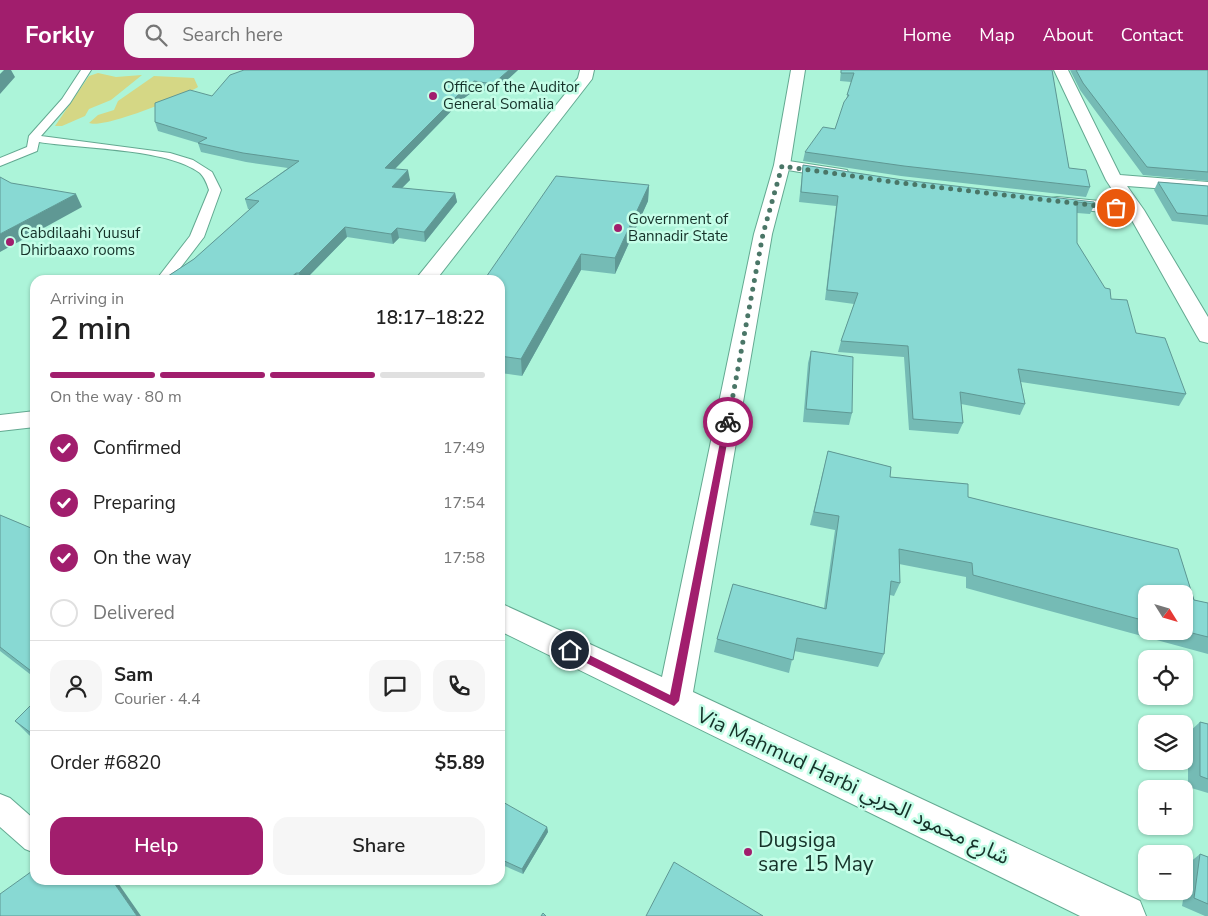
<!DOCTYPE html>
<meta charset="utf-8">
<style>
body{margin:0;font-family:"Nunito Sans","Noto Sans Arabic",sans-serif;background:#f6f6f6;color:#222;height:100vh;display:flex;flex-direction:column;font-size:19px;white-space:nowrap}
*{box-sizing:border-box;margin:0}
p{font-size:16px;color:#767676}
.icon{flex:none;width:28px;height:28px;fill:none;stroke:currentColor;stroke-width:2;stroke-linecap:round;stroke-linejoin:round}
.map{position:relative;flex:1;overflow:hidden}
.drawer{position:absolute;left:30px;top:205px;width:475px;height:610px;display:flex;flex-direction:column;background:#fff;border-radius:15px;box-shadow:0 1px 4px #0004}
.drawer>*{flex:none}
.needle{width:32px;rotate:127deg}
.controls{position:absolute;left:1138px;top:515px;display:grid;gap:10px}
.controls a{display:grid;place-items:center;width:55px;height:55px;border-radius:10px;background:#fff;box-shadow:0 1px 4px #0004;font-size:25px}
.pin{position:absolute;display:grid;place-items:center;width:42px;height:42px;color:#fff;margin:-21px;border:2px solid #fff;border-radius:50%;box-shadow:0 1px 5px #0007}
.courier{position:absolute;display:grid;place-items:center;width:50px;height:50px;margin:-25px;border:4px solid #a11e6d;border-radius:50%;background:#fff;color:#222;box-shadow:0 1px 6px #0007}
.summary em{font-style:normal;font-weight:600}
.summary div{display:flex;flex-direction:column-reverse}
.summary{display:flex;align-items:center;justify-content:space-between;height:85px;padding:0 20px}
h1{font-size:32px;font-weight:600;line-height:38px}
.bar{display:grid;grid-template-columns:repeat(4,1fr);gap:8px 5px;align-content:center;height:60px;padding:0 20px}
.bar i{height:6px;border-radius:4px;background:#e0e0e0}
.bar .active{background:#a11e6d}
.bar p{grid-column:span 4}
.line{display:flex;align-items:center;gap:12px;padding:0 20px;border-top:1px solid #e0e0e0}
.line div{flex:1}
.round{display:grid;place-items:center;flex:none;width:52px;height:52px;border-radius:15px;background:#f6f6f6}
ol{padding:0 20px;list-style:none}
li{display:flex;align-items:center;gap:15px;height:55px}
li p{margin-inline-start:auto}
li .icon{padding:5px;border-radius:50%;background:#a11e6d;color:#fff;stroke-width:4}
li:last-child{color:#767676}
li i{width:28px;height:28px;border:2px solid #e0e0e0;border-radius:50%}
.primary-button{display:flex;gap:10px;margin-top:auto;padding:10px 20px}
.primary-button a{flex:1;height:58px;border-radius:15px;background:#a11e6d;color:#fff;font-size:20px;font-weight:600;line-height:58px;text-align:center}
.primary-button a+a{background:#f6f6f6;color:#222}
header{display:flex;align-items:center;gap:30px;box-sizing:border-box;height:70px;padding:0 25px;background:#a11e6d;color:#fff}
header strong{font-size:24px}
nav{display:flex;gap:28px;margin-inline-start:auto;font-size:18px}
.search{width:350px;height:45px;background:#f6f6f6;display:flex;align-items:center;gap:12px;box-sizing:border-box;padding:0 18px;border-radius:15px;color:#767676;font-size:19px}
.map>svg:first-child{display:block}
.green{fill:#d5d785}
.lines{fill:none;stroke-linecap:round;stroke-linejoin:round}
.service-casing{stroke:#63a991;stroke-width:2}
.minor-casing{stroke:#63a991;stroke-width:2}
.tertiary-casing{stroke:#63a991;stroke-width:2}
.service{fill:#fff;fill-rule:evenodd}
.minor{fill:#fff;fill-rule:evenodd}
.tertiary{fill:#fff;fill-rule:evenodd}
.wall{fill:#75bbb5;fill-rule:evenodd}
.shaded-wall{fill:#5f9894}
.building{fill:#88d9d3;stroke:#5f9894}
.route{fill:#a11e6d}
.done{stroke:#4a7667;stroke-width:5;stroke-dasharray:0 9}
.poi-dot{fill:#a11e6d;stroke:#c5fee8;stroke-width:2}
.labels{text-anchor:middle;stroke-width:5;stroke-linejoin:round;paint-order:stroke}
.far-poi-label{font-size:15px;fill:#153229;stroke:#c5fee8;text-anchor:start}
.near-street-label{font-size:21px;fill:#153229;stroke:#c5fee8}
.near-poi-label{font-size:21px;fill:#153229;stroke:#c5fee8;text-anchor:start}
</style>
<header>
<strong>Forkly</strong>
<div class="search"><svg class="icon" aria-label="search" viewBox="0 0 24 24"><circle cx="10" cy="10" r="6"/><path d="M15 15l6 6"/></svg>Search here</div>
<nav><a>Home</a><a>Map</a><a>About</a><a>Contact</a></nav>
</header>
<div class="map">
<svg width="1208" height="846" viewBox="0 0 1208 846">
<rect width="100%" height="100%" fill="#acf4d9"/>
<!-- green -->
<path class="green" d="M 98,3 L 116,7 L 142,5 L 111,30 L 89,39 L 85,46 L 62,56 L 55,56 L 89,6 Z
M 154,6 L 194,8 L 198,17 C 182,27 104,59 89,53 L 98,45 L 114,40 L 118,31 Z"/>
<g class="lines">
<!-- service casing -->
<g class="service-casing">
<path id="service" d="M 81,0 L 91,0 L 70,33 L 41,66 L 170,83 L 193,90 L 212,102 L 221,120 L 204,167 L 171,210 L 156,210 L 190,166 L 209,120 C 207,114 205,108 200,103 C 167,78 81,79 39,72 L 37,81 L 0,96 L 0,88 L 27,77 L 29,66 L 62,29 Z
M 0,724 L 10,728 L 35,750 L 35,783 L 25,779 L 0,757 Z"/>
</g>
<!-- minor casing -->
<g class="minor-casing">
<path id="minor" d="M 580,0 L 594,0 L 592,9 L 436,210 L 415,210 L 578,8 Z
M 1054,0 L 1068,0 L 1120,105 L 1208,112 L 1208,122 L 1127,116 L 1144,140 L 1208,247 L 1208,273 L 1200,271 L 1197,266 L 1129,145 L 1057,137 L 1051,136 L 1048,132 L 1051,128 L 1057,127 L 1121,133 L 1106,110 Z
M 782,90 L 841,99 L 847,100 L 849,104 L 847,108 L 841,109 L 776,98 L 774,95 Z"/>
</g>
<!-- tertiary casing -->
<g class="tertiary-casing">
<path id="tertiary" d="M 791,0 L 805,0 L 790,95 L 772,164 L 693,622 L 1140,831 L 1146,846 L 1080,846 L 500,561 L 500,533 L 662,607 L 754,164 L 774,95 Z
M 35,341 L 35,357 L 0,361 L 0,345 Z"/>
</g>
<!-- service -->
<use href="#service" class="service"/>
<!-- minor -->
<use href="#minor" class="minor"/>
<!-- tertiary -->
<use href="#tertiary" class="tertiary"/>
</g>
<!-- wall -->
<path class="wall" d="M 518,0 L 494,22 L 475,20 L 463,29 L 395,99 L 410,110 L 402,118 L 455,123 L 457,132 L 425,172 L 399,168 L 393,174 L 347,167 L 305,210 L 162,210 L 194,189 L 250,139 L 248,139 L 245,129 L 288,98 L 246,92 L 201,82 L 198,73 L 158,61 L 155,52 L 212,26 Z
M 841,0 L 1052,0 L 1069,98 L 1090,117 L 1086,127 L 901,106 L 803,91 L 805,82 L 835,59 L 846,30 L 851,12 L 840,11 Z
M 1070,0 L 1208,0 L 1208,111 L 1143,105 L 1080,20 Z
M 803,95 L 903,110 L 1095,134 L 1090,144 L 1077,143 L 1077,173 L 1111,229 L 1136,263 L 1186,324 L 1179,336 L 1021,312 L 1025,334 L 1020,345 L 961,334 L 963,353 L 958,364 L 909,360 L 904,287 L 838,282 L 841,271 L 854,234 L 825,230 L 836,136 L 799,132 Z
M 1158,112 L 1208,116 L 1208,155 L 1172,151 L 1154,120 Z
M 649,115 L 648,131 L 615,204 L 581,200 L 522,306 L 500,303 L 500,210 Z
M 811,281 L 852,343 L 849,355 L 803,352 L 808,293 Z
M 828,381 L 891,397 L 890,407 L 968,414 L 968,427 L 1178,479 L 1194,530 L 1208,533 L 1208,584 L 966,518 L 966,507 L 899,494 L 900,513 L 894,526 L 890,525 L 884,584 L 878,597 L 794,581 L 789,603 L 714,582 L 717,569 L 733,514 L 824,538 L 835,460 L 810,455 ZM 1146,524 L 1184,524 L 1184,561 L 1146,561 Z
M 0,445 L 31,458 L 35,455 L 35,608 L 0,581 Z
M 35,631 L 35,670 L 29,665 L 15,651 Z
M 1200,652 L 1208,654 L 1208,723 L 1188,717 L 1188,663 Z
M 500,733 L 547,757 L 548,762 L 523,804 L 500,794 Z
M 1200,784 L 1208,787 L 1208,846 L 1205,846 L 1182,836 L 1189,793 Z"/>
<!-- shaded-wall -->
<path class="shaded-wall" d="M 4,0 L 11,0 L 15,7 L 0,24 L 0,4 Z
M 509,0 L 518,0 L 494,22 L 493,14 Z
M 474,11 L 475,20 L 463,29 L 387,107 L 385,98 L 462,21 Z
M 408,100 L 410,110 L 393,127 L 392,117 Z
M 649,115 L 648,131 L 615,204 L 615,188 Z
M 455,123 L 457,132 L 425,172 L 424,162 Z
M 76,124 L 82,137 L 0,182 L 0,164 Z
M 345,157 L 347,167 L 305,210 L 300,210 L 299,203 Z
M 397,158 L 399,168 L 393,174 L 391,164 Z
M 581,184 L 581,200 L 522,306 L 521,289 Z
M 296,203 L 298,210 L 288,210 Z
M 547,757 L 548,762 L 523,804 L 522,799 Z
M 112,810 L 116,810 L 141,846 L 137,846 Z"/>
<!-- building -->
<path class="building" d="M 244,0 L 509,0 L 493,14 L 474,11 L 462,21 L 385,98 L 408,100 L 392,117 L 455,123 L 424,162 L 397,158 L 391,164 L 345,157 L 299,203 L 296,203 L 288,210 L 162,210 L 194,189 L 259,131 L 245,129 L 299,91 L 243,83 L 198,73 L 207,68 L 155,52 L 155,33 L 190,20 L 212,26 L 230,5 Z
M 841,0 L 1052,0 L 1069,98 L 1086,100 L 1090,117 L 904,96 L 805,82 L 823,57 L 835,59 L 844,32 L 849,25 L 847,25 L 854,3 L 841,3 Z
M 1076,0 L 1208,0 L 1208,102 L 1147,97 L 1083,13 Z
M 803,95 L 903,110 L 1094,132 L 1095,134 L 1077,132 L 1077,173 L 1105,218 L 1110,219 L 1111,229 L 1127,230 L 1136,263 L 1165,268 L 1186,324 L 1018,299 L 1025,334 L 960,322 L 963,353 L 913,349 L 908,276 L 841,271 L 858,223 L 827,220 L 838,126 L 801,122 Z
M 556,106 L 649,115 L 615,188 L 581,184 L 521,289 L 500,286 L 500,210 L 484,210 Z
M 0,107 L 11,113 L 76,124 L 0,164 Z
M 1158,112 L 1208,116 L 1208,146 L 1177,143 Z
M 811,281 L 853,287 L 852,343 L 806,339 Z
M 828,381 L 891,397 L 890,407 L 968,414 L 968,427 L 1178,479 L 1194,530 L 1208,533 L 1208,567 L 1184,561 L 1184,524 L 1146,524 L 1146,551 L 973,505 L 972,493 L 899,479 L 900,513 L 891,511 L 884,584 L 797,568 L 793,590 L 717,569 L 733,514 L 826,539 L 839,446 L 814,442 Z
M 0,445 L 31,458 L 35,455 L 35,604 L 0,577 Z
M 35,631 L 35,666 L 15,651 Z
M 1200,652 L 1208,654 L 1208,709 L 1200,706 Z
M 501,731 L 547,757 L 522,799 L 500,789 L 500,733 Z
M 1200,784 L 1208,787 L 1208,834 L 1194,828 Z
M 674,792 L 763,846 L 646,846 Z
M 35,799 L 35,810 L 112,810 L 137,846 L 0,846 L 0,824 Z
M 543,843 L 546,846 L 541,846 Z"/>
<!-- route -->
<path class="route" d="M 728,349 L 731,352 L 679,631 L 674,636 L 566,583 L 565,580 L 570,576 L 573,577 L 670,625 L 724,352 Z"/>
<g class="lines">
<!-- done -->
<path class="done" d="M 728,352 L 763,164 L 782,96 L 901,113 L 1116,138"/>
</g>
<!-- markers -->
<g class="poi-dot">
<circle cx="433" cy="26" r="5"/>
<circle cx="618" cy="158" r="5"/>
<circle cx="10" cy="172" r="5"/>
<circle cx="748" cy="782" r="5"/>
</g>
<g class="labels">
<!-- far-poi labels -->
<g class="far-poi-label">
<text x="443" y="22">Office of the Auditor<tspan x="443" dy="17">General Somalia</tspan></text>
<text x="628" y="154">Government of<tspan x="628" dy="17">Bannadir State</tspan></text>
<text x="20" y="168">Cabdilaahi Yuusuf<tspan x="20" dy="17">Dhirbaaxo rooms</tspan></text>
</g>
<!-- near-street labels -->
<g class="near-street-label">
<text transform="translate(853 716) rotate(25)" y="7">Via Mahmud Harbi شارع محمود الحربي</text>
</g>
<!-- near-poi labels -->
<g class="near-poi-label">
<text x="758" y="777">Dugsiga<tspan x="758" dy="24">sare 15 May</tspan></text>
</g>
</g>
</svg>
<div class="controls">
<a><svg class="needle" viewBox="-14 -14 28 28"><path d="M0-13l5 13h-10z" fill="#e53935"/><path d="M0 13l5-13h-10z" fill="#767676"/></svg></a>
<a><svg class="icon" aria-label="locate" viewBox="0 0 24 24"><circle cx="12" cy="12" r="6"/><path d="M12 2v4M12 18v4M2 12h4M18 12h4"/></svg></a>
<a><svg class="icon" aria-label="layers" viewBox="0 0 24 24"><path d="M12 4l9 5-9 5-9-5zM3 14l9 5 9-5"/></svg></a>
<a>+</a>
<a>−</a>
</div>
<div class="pin" style="left:1116px;top:138px;background:#ea580c"><svg class="icon" aria-label="bag" viewBox="0 0 24 24"><path d="M5 8h14l-1 12H6zM9 8a3 3 0 0 1 6 0"/></svg></div>
<div class="pin" style="left:570px;top:580px;background:#1f2937"><svg class="icon" aria-label="home" viewBox="0 0 24 24"><path d="M3 11l9-7 9 7M6 9v11h12V9"/></svg></div>
<div class="courier" style="left:728px;top:352px"><svg class="icon" aria-label="bike" viewBox="0 0 24 24"><circle cx="6" cy="16" r="4"/><circle cx="18" cy="16" r="4"/><path d="M6 16l4-8h5l3 8M10 8l3 8H6M13 5h3"/></svg></div>
<section class="drawer">
<div class="summary"><div><h1>2 min</h1><p>Arriving in</p></div><em>18:17–18:22</em></div>
<div class="bar"><i class="active"></i><i class="active"></i><i class="active"></i><i></i><p>On the way · 80 m</p></div>
<ol>
<li><svg class="icon" aria-label="check" viewBox="0 0 24 24"><path d="M5 12l5 5 9-10"/></svg>Confirmed<p>17:49</p></li>
<li><svg class="icon" aria-label="check" viewBox="0 0 24 24"><path d="M5 12l5 5 9-10"/></svg>Preparing<p>17:54</p></li>
<li><svg class="icon" aria-label="check" viewBox="0 0 24 24"><path d="M5 12l5 5 9-10"/></svg>On the way<p>17:58</p></li>
<li><i></i>Delivered</li>
</ol>
<div class="line" style="height:90px"><a class="round"><svg class="icon" aria-label="person" viewBox="0 0 24 24"><circle cx="12" cy="8" r="4"/><path d="M4 21q1-7 8-7t8 7"/></svg></a><div><b>Sam</b><p>Courier · 4.4</p></div><a class="round"><svg class="icon" aria-label="chat" viewBox="0 0 24 24"><path d="M4 5h16v11H9l-5 4z"/></svg></a><a class="round"><svg class="icon" aria-label="phone" viewBox="0 0 24 24"><path d="M5 4h4l2 5-3 2q2 4 5 5l2-3 5 2v4C11 20 4 13 5 4z"/></svg></a></div>
<div class="line" style="height:65px"><div>Order #6820</div><b>$5.89</b></div>
<div class="primary-button"><a>Help</a><a>Share</a></div>
</section>
</div>
